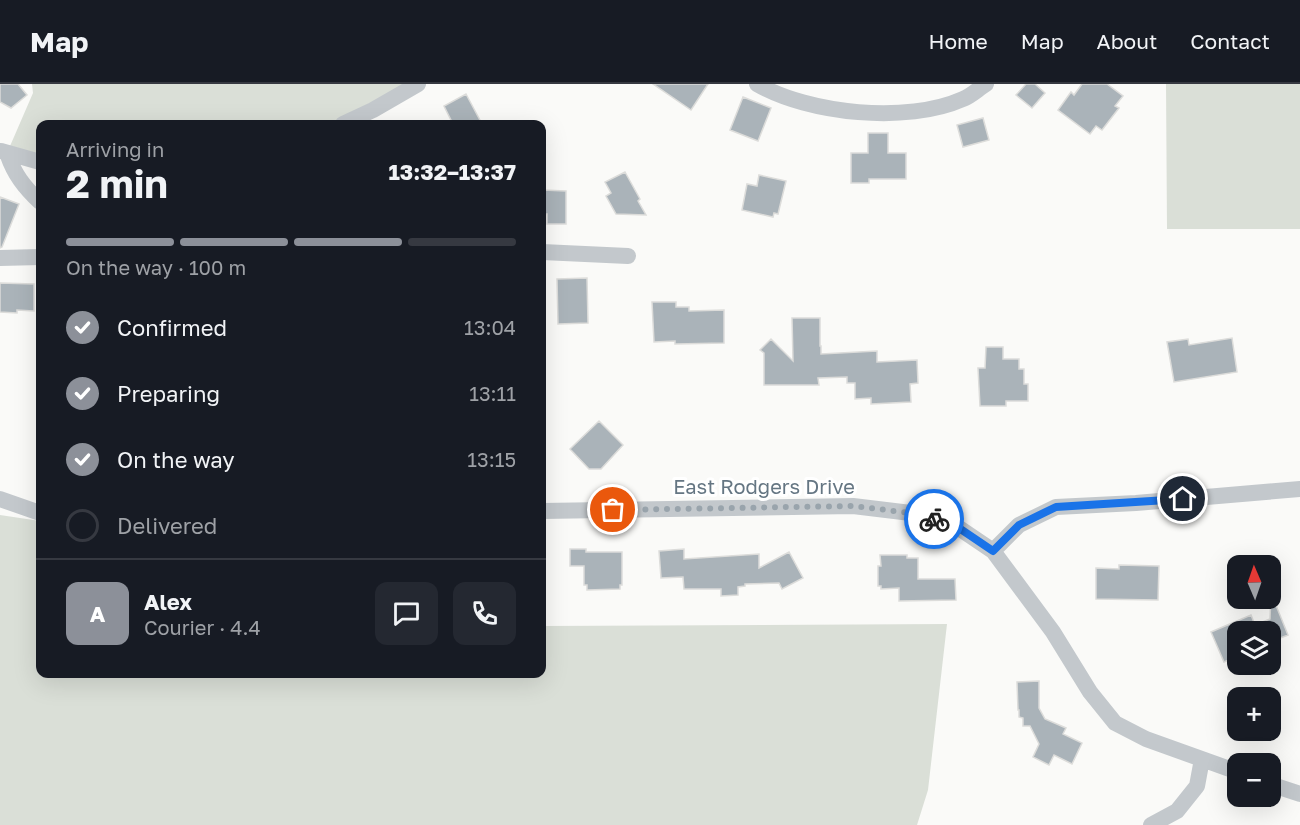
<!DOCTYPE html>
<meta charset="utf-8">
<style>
body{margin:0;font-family:"Golos Text",sans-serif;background:#242831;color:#f1f3f6;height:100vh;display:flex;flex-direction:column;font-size:22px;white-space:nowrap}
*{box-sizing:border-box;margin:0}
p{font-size:20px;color:#9ea1a6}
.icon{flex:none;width:33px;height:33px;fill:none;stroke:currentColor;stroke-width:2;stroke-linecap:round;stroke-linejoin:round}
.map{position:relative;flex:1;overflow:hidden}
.details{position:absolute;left:36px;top:36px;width:510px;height:558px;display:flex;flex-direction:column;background:#171b24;border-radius:12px;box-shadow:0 6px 24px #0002}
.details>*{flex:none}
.needle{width:39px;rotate:358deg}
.fabs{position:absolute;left:1227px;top:471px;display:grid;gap:12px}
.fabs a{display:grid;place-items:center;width:54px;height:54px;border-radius:12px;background:#171b24;box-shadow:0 6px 24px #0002;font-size:30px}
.pin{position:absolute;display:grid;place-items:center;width:51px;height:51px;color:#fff;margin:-26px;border:3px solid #fff;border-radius:50%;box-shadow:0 2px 6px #0007}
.courier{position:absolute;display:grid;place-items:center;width:60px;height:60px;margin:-30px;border:4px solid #1a73e8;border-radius:50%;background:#fff;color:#222;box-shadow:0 2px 8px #0007}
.summary em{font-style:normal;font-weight:700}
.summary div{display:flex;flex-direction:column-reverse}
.summary{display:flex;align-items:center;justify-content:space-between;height:102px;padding:0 30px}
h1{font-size:39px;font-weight:700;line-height:45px}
.bar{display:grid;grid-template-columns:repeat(4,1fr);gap:9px 6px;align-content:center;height:72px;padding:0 30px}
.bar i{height:8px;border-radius:4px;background:#363941}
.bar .current{background:#8c9099}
.bar p{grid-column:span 4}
.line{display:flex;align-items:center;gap:15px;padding:0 30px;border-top:2px solid #363941}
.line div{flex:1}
.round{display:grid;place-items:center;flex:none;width:63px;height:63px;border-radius:12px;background:#242831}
ol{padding:0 30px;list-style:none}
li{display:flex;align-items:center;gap:18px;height:66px}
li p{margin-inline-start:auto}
li .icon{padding:6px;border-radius:50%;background:#8c9099;color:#fff;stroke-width:4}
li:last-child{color:#9ea1a6}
li i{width:33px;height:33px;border:3px solid #363941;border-radius:50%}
header{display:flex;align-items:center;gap:36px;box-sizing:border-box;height:84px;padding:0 30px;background:#171b24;border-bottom:2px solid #363941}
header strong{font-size:28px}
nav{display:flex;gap:33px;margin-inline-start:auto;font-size:21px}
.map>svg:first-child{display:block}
.green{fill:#dadfd7}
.building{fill:#aab3b9;stroke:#dcdcda;stroke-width:1.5}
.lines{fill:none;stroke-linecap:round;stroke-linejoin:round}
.street{stroke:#c3c8cc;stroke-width:16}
.done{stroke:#99a4ac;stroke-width:6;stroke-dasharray:0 10.8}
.route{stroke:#1a73e8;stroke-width:8}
.labels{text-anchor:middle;stroke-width:6;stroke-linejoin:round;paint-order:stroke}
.street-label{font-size:20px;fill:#657683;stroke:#fff}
</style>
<header>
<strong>Map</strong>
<nav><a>Home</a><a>Map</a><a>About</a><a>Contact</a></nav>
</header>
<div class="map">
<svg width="1300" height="741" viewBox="0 0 1300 741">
<rect width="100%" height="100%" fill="#fafaf8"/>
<!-- green -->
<path class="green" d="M 32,0 L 418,0 L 343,40 L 40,40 L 40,78 L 7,69 L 33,9 Z
M 1166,0 L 1300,0 L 1300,145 L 1167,145 Z
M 0,431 L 40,437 L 40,590 L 542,590 L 542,542 L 947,540 L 928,706 L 917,741 L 0,741 Z"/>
<!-- building -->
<path class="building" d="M 0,0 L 18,0 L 27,11 L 11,24 L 0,18 Z
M 653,0 L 708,0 L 691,26 Z
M 1026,0 L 1035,0 L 1045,9 L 1032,24 L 1016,11 Z
M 1082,0 L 1107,0 L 1123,12 L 1115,22 L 1119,24 L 1102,46 L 1096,42 L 1090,50 L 1058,26 L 1071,8 L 1074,11 Z
M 466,10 L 482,40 L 453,40 L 444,22 Z
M 743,13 L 771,24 L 758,57 L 730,46 Z
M 983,34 L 989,56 L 963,63 L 957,41 Z
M 868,49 L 888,49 L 888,69 L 906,69 L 906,95 L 869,95 L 869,99 L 851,99 L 851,69 L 868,69 Z
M 625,88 L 640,115 L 638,117 L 646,131 L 616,130 L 606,112 L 611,109 L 605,98 Z
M 759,91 L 786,97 L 778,130 L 774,129 L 773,133 L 742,126 L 747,100 L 757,102 Z
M 542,106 L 566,107 L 566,140 L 547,140 L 547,130 L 543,130 Z
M 0,113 L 19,120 L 2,163 L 0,164 Z
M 587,194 L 588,239 L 558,240 L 557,195 Z
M 0,199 L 34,200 L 34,227 L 17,226 L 17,229 L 0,228 Z
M 652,218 L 676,218 L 676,223 L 689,223 L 689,227 L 724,226 L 724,259 L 675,260 L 675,257 L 654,258 Z
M 792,234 L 820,234 L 820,262 L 821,262 L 821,270 L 877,267 L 877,278 L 917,276 L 918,299 L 910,300 L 911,318 L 871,320 L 871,314 L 855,315 L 855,299 L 847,299 L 847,293 L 818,294 L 819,301 L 764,301 L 764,269 L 760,266 L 771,255 L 793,277 Z
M 1232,254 L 1237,288 L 1174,298 L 1167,258 L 1188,255 L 1189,261 Z
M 986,263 L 1003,263 L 1003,275 L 1019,275 L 1019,285 L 1024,285 L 1024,300 L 1028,300 L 1028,317 L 1006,317 L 1006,322 L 980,322 L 978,284 L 985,284 Z
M 599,337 L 623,361 L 601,385 L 589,385 L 570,365 Z
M 570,465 L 586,465 L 586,468 L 622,468 L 622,501 L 620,501 L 620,505 L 587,506 L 587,501 L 584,501 L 584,482 L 570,482 Z
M 684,465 L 684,475 L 759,470 L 759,484 L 789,468 L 803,494 L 782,505 L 779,499 L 745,500 L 745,502 L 738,503 L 738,511 L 721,512 L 721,505 L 684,505 L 683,493 L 661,494 L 659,467 Z
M 880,471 L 907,471 L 907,474 L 918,474 L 918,495 L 955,495 L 956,516 L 899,517 L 899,504 L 881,505 L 881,502 L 878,502 L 878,482 L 881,482 Z
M 1119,481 L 1159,482 L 1158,516 L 1096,515 L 1096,484 L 1119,485 Z
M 1271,509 L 1288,551 L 1270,558 L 1270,548 L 1238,548 L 1238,572 L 1224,578 L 1211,548 L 1251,531 L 1255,541 L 1270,535 Z
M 1039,597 L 1039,624 L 1045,635 L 1066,644 L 1063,650 L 1082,659 L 1072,680 L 1054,671 L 1049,681 L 1033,673 L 1039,660 L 1030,642 L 1023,642 L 1023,634 L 1019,633 L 1019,626 L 1018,626 L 1017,598 Z"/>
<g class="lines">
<!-- street -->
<path class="street" d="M 757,0 C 809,30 907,40 963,15 C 971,12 978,5 986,0
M 343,40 L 373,26 L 418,0
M 1,67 L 40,78
M 7,69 C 14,90 24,103 40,118
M 542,168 L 628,172
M 0,174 L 40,173
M 0,415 L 40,429
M 542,427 L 853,422 L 919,430 L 956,442 L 993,467 L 1053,548 L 1090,608 L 1115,639 L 1146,655 L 1238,688
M 993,467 L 1019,441 L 1056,423 L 1136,419 L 1300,405
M 1270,700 L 1300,710
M 1151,741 L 1177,727 L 1197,702 L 1202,675"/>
</g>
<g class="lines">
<!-- done -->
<path class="done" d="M 613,426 L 853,422 L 919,430 L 934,435"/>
<!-- route -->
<path class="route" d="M 934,435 L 956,442 L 993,467 L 1019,441 L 1056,423 L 1183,415"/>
</g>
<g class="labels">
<!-- street labels -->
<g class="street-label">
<text x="764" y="410">East Rodgers Drive</text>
</g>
</g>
</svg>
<div class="fabs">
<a><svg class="needle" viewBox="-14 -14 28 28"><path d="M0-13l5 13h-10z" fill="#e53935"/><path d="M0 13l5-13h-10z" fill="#9ea1a6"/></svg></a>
<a><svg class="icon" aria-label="layers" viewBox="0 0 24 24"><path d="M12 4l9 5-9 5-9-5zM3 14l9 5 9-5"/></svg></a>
<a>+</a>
<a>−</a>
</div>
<div class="pin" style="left:613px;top:426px;background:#ea580c"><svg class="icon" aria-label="bag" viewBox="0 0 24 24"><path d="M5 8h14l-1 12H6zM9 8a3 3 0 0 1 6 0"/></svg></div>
<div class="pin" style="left:1183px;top:415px;background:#1f2937"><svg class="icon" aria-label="home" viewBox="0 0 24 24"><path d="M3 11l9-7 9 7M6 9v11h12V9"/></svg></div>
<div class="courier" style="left:934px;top:435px"><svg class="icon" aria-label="bike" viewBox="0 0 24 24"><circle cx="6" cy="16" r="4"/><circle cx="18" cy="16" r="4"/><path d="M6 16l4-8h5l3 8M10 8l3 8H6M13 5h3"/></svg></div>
<section class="details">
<div class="summary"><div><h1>2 min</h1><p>Arriving in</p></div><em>13:32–13:37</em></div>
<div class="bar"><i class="current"></i><i class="current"></i><i class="current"></i><i></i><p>On the way · 100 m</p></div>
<ol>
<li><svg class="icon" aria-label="check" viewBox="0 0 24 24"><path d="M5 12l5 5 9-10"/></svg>Confirmed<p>13:04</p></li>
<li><svg class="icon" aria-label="check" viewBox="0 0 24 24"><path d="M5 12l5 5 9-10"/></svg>Preparing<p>13:11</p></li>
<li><svg class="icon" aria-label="check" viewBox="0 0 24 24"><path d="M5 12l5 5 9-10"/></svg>On the way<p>13:15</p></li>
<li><i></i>Delivered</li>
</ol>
<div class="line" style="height:108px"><b class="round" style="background:#8c9099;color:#fff">A</b><div><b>Alex</b><p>Courier · 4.4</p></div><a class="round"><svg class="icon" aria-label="chat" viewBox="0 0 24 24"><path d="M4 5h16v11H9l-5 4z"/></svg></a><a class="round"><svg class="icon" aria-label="phone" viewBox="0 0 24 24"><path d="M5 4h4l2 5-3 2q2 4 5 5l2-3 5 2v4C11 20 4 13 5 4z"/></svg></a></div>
</section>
</div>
